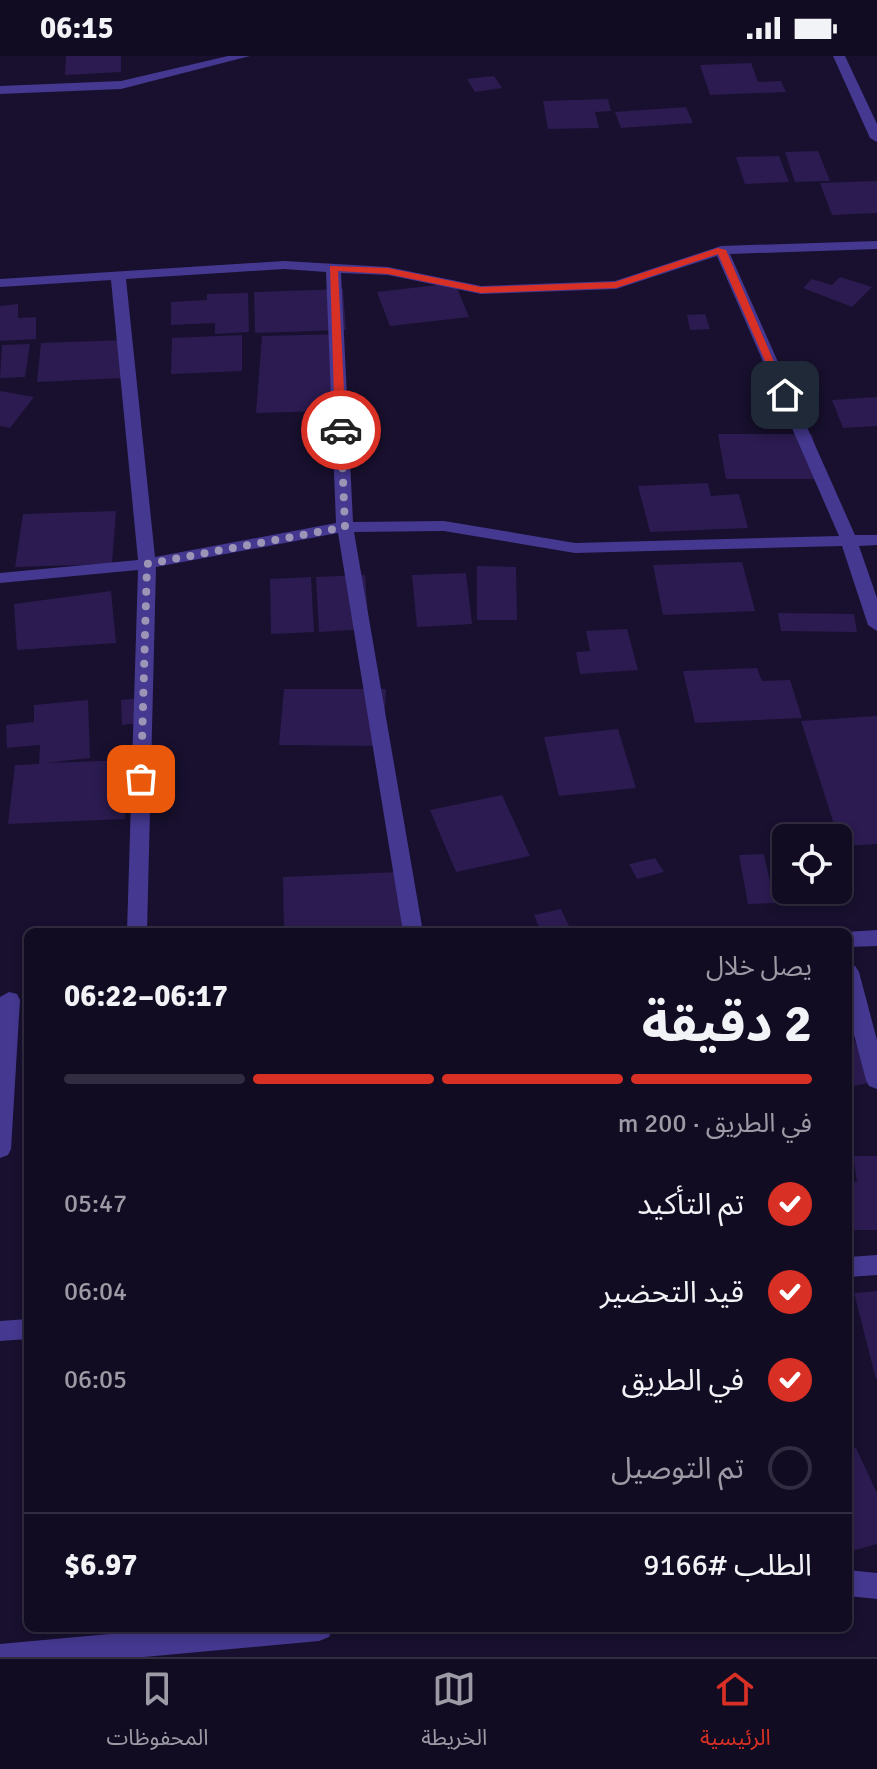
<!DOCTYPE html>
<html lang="ar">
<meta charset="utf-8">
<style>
body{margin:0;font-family:Signika,"Noto Sans Arabic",sans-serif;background:#1b152a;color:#f1f3f6;direction:rtl;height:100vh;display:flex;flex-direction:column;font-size:30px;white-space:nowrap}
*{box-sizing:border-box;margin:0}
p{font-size:26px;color:#9c9ba5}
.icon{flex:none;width:44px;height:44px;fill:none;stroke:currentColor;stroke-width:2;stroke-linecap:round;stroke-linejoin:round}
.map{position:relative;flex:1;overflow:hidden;direction:ltr}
.sheet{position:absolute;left:24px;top:872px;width:828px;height:704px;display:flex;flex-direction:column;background:#120c22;border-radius:12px;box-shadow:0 4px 12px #0003,0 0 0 2px #312c40;direction:rtl}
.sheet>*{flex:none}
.fabs{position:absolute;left:772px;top:768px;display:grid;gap:16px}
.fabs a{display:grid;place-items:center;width:80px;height:80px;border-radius:12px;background:#120c22;box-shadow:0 4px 12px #0003,0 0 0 2px #312c40;font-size:40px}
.pin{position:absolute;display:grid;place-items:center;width:68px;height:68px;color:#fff;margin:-34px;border-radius:16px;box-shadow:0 4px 12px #0006}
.courier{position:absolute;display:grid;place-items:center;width:80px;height:80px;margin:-40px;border:6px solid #d93025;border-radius:50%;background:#fff;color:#222;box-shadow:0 2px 10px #0007}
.headline em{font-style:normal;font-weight:700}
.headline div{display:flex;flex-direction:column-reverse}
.headline{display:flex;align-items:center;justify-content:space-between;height:136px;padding:0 40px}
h1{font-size:52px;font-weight:700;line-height:60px}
.bar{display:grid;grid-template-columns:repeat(4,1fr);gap:12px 8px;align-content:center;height:96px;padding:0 40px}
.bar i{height:10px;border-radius:6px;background:#312c40}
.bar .on{background:#d93025}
.bar p{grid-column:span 4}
.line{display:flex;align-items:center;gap:20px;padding:0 40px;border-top:2px solid #312c40}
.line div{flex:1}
ol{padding:0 40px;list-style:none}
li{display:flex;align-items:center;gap:24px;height:88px}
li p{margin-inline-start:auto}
li .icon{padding:8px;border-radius:50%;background:#d93025;color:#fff;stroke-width:4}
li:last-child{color:#9c9ba5}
li i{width:44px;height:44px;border:4px solid #312c40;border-radius:50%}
.status{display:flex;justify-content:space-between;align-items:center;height:56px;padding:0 40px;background:#120c22;direction:ltr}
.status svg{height:22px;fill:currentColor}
.tabs{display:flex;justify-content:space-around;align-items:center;height:112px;border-top:2px solid #312c40;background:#120c22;font-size:22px;color:#9c9ba5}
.tabs a{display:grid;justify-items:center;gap:4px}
.tabs .on{color:#d93025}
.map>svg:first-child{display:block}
.building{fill:#2b1b50}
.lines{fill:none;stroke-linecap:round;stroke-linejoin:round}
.minor{fill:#453890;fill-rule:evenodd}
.route{fill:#d93025}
.done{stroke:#9d95b6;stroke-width:8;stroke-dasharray:0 14.4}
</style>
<div class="status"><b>06:15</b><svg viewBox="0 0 49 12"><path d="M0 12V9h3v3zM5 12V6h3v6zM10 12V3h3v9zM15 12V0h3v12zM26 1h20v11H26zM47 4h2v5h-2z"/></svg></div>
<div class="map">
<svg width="877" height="1601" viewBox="0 0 877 1601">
<rect width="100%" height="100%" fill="#18102e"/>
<!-- building -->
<path class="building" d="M 66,0 L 121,0 L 121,16 L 65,19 Z
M 751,7 L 758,26 L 781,25 L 786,36 L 710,39 L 700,9 Z
M 494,20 L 502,32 L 475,36 L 467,23 Z
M 608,43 L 611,55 L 595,56 L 599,72 L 548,73 L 543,45 Z
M 686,51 L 693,67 L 621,72 L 615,56 Z
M 818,95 L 830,125 L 795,126 L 785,96 Z
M 779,100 L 789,126 L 745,128 L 736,101 Z
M 877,125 L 877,157 L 832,159 L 820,127 Z
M 840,221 L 872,231 L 852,251 L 803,232 L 812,223 L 832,229 Z
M 455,227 L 469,261 L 390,270 L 377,236 Z
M 343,233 L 346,274 L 255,277 L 254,236 Z
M 248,237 L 249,276 L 215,278 L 215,267 L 171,269 L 171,246 L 207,244 L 207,238 Z
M 18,248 L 18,262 L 36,261 L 36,283 L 0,285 L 0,250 Z
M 705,258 L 710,273 L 690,274 L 687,259 Z
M 340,278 L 344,342 L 329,342 L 329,355 L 256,357 L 262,280 Z
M 242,279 L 242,315 L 171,318 L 172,282 Z
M 125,284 L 123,322 L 37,326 L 41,287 Z
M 30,288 L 25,321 L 0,322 L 2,289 Z
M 0,335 L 34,341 L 10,372 L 0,370 Z
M 877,341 L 877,370 L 843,372 L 832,344 Z
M 718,378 L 812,378 L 822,423 L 726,423 Z
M 708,427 L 711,440 L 739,438 L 748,472 L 650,476 L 638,430 Z
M 116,455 L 112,508 L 15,511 L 23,458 Z
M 742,506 L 755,555 L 663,559 L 653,509 Z
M 477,510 L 516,511 L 517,564 L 477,564 Z
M 466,517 L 472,568 L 417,571 L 412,519 Z
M 365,519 L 369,573 L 319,576 L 316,521 Z
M 311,521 L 314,576 L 271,578 L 270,523 Z
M 111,535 L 116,587 L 17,594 L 14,548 Z
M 778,557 L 854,558 L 857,576 L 781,575 Z
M 627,573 L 638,614 L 580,618 L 576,596 L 590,595 L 586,575 Z
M 757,612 L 762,625 L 790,624 L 802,662 L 695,667 L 683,615 Z
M 284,633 L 386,633 L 383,690 L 279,689 Z
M 139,642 L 140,667 L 122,669 L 121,644 Z
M 88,644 L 90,702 L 45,707 L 130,704 L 125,763 L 8,768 L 15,709 L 39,708 L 40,689 L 7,692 L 6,669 L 34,666 L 34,649 Z
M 877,660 L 877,788 L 841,790 L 801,665 Z
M 618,673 L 636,732 L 559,740 L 544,681 Z
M 502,739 L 530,800 L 456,816 L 430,754 Z
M 764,798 L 771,831 L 809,834 L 811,846 L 748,848 L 739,799 Z
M 655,802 L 664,816 L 637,823 L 629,808 Z
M 399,816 L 402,876 L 284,876 L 283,821 Z
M 561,853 L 572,876 L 541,876 L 534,859 Z
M 848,971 L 874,1026 L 848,1031 Z
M 853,1100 L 877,1100 L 877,1174 L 848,1174 L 848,1125 L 857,1126 Z
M 877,1235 L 877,1322 L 876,1323 L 854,1237 Z
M 856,1392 L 877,1437 L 877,1488 L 848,1496 L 848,1394 Z"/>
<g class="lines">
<!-- minor -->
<path class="minor" d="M 228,0 L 250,0 L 121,33 L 0,38 L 0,30 L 121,25 Z
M 833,0 L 845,0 L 877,68 L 877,86 L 870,82 Z
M 877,185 L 877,193 L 730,198 L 855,479 L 877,479 L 877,489 L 859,490 L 877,542 L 877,575 L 868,569 L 842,490 L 575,497 L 444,475 L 354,476 L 423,876 L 403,876 L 338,477 L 156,511 L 147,876 L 127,876 L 138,514 L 0,527 L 0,517 L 138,504 L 111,224 L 0,231 L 0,223 L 284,205 L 388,211 L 481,230 L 615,225 L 721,190 ZM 717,200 L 839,480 L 575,487 L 444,465 L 353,466 L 341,217 L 388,219 L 481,238 L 616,233 ZM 284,213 L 326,216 L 336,467 L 155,501 L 126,223 Z
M 877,874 L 877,890 L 848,891 L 846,876 Z
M 848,908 L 855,910 L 859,916 L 877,984 L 877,1033 L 869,1030 L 866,1024 L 848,956 Z
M 9,936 L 17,938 L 20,944 L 11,1093 L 8,1099 L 0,1102 L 0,941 Z
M 877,1199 L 877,1219 L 848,1221 L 848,1201 Z
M 28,1263 L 28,1283 L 0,1285 L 0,1265 Z
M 848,1514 L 877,1517 L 877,1543 L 848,1540 Z
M 175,1572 L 333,1572 L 329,1581 L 319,1585 L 144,1601 L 0,1601 L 0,1588 Z"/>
</g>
<!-- route -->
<path class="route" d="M 718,192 L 726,194 L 789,341 L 780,339 L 718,198 L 616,232 L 481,237 L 388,218 L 338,215 L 346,374 L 341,377 L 335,374 L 330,210 L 388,212 L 481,231 L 615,226 Z"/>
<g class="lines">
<!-- done -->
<path class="done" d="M 141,723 L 147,508 L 345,471 L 341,374"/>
</g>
</svg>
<div class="fabs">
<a><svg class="icon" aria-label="locate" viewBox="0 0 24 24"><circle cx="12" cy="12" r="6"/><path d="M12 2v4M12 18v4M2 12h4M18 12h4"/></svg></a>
</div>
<div class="pin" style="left:141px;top:723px;background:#ea580c"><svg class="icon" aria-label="bag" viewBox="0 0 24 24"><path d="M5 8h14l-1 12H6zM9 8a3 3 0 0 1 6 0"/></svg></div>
<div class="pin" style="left:785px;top:339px;background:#1f2937"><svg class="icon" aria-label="home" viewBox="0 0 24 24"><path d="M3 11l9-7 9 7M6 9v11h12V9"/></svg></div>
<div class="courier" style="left:341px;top:374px"><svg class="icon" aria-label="car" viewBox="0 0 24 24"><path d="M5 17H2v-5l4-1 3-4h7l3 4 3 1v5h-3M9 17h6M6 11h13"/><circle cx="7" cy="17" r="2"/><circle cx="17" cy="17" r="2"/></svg></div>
<section class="sheet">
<div class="headline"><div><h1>2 دقيقة</h1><p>يصل خلال</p></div><em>06:17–06:22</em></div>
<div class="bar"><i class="on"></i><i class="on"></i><i class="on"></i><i></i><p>في الطريق · 200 m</p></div>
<ol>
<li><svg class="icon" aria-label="check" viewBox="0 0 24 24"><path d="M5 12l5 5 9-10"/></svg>تم التأكيد<p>05:47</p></li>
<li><svg class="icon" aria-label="check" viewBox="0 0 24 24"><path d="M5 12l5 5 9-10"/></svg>قيد التحضير<p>06:04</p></li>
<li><svg class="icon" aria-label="check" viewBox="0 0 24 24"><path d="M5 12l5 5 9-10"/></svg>في الطريق<p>06:05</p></li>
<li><i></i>تم التوصيل</li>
</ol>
<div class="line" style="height:104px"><div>الطلب #9166</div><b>$6.97</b></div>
</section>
</div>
<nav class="tabs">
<a class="on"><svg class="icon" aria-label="home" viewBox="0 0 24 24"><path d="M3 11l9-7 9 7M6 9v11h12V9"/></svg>الرئيسية</a>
<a><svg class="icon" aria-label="map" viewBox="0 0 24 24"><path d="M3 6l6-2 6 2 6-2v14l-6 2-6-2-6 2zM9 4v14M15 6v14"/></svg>الخريطة</a>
<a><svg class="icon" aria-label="saved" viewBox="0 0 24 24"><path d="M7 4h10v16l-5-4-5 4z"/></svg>المحفوظات</a>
</nav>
